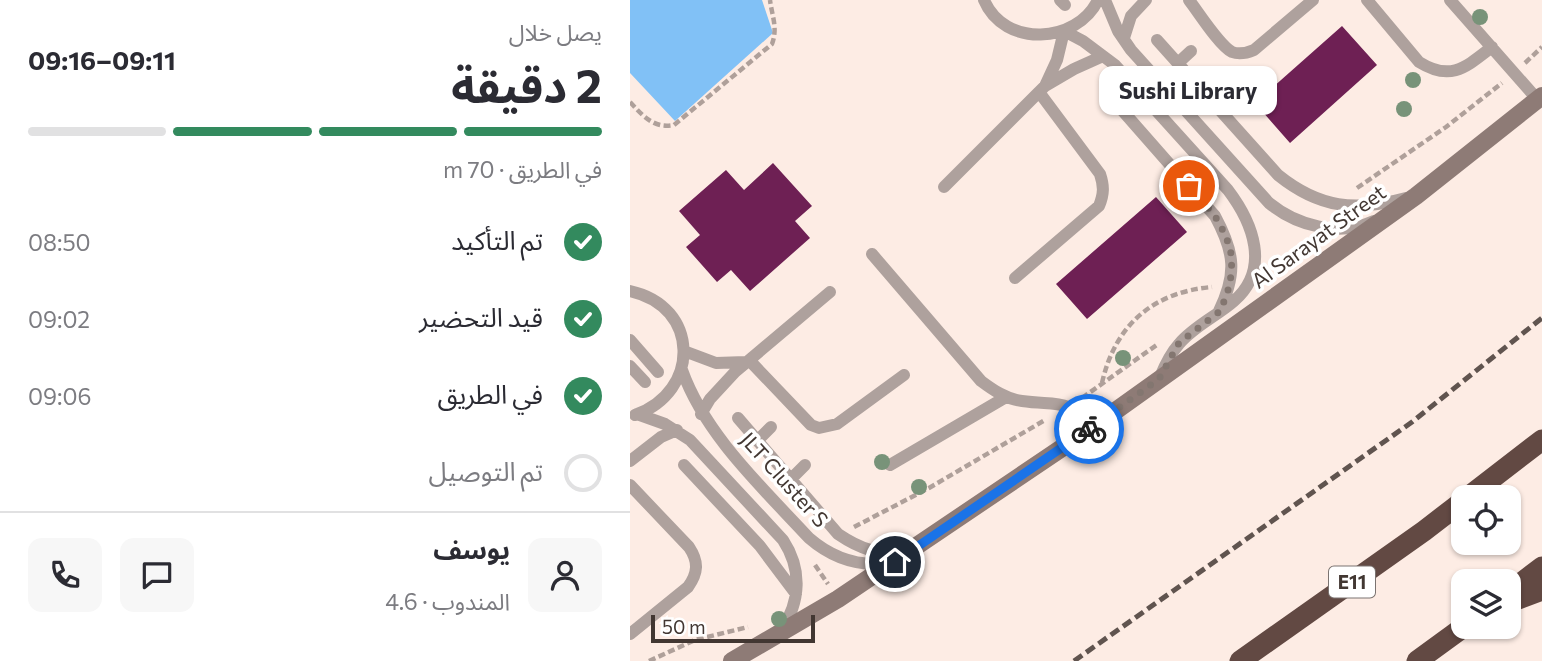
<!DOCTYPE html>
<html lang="ar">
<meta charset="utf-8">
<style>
body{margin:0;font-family:Commissioner,"Noto Sans Arabic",sans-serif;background:#f7f7f7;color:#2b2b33;direction:rtl;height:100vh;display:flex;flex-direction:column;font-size:26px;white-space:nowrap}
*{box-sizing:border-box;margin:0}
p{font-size:23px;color:#7c7c81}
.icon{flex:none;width:38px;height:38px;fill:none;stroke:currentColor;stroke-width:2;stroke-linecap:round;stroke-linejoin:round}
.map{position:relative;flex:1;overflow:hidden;direction:ltr}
.panel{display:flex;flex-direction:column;background:#fff;width:630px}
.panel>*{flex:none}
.controls{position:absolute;left:821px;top:485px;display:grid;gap:14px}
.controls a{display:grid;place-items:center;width:70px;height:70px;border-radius:14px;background:#fff;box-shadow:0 2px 5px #0004;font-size:35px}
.scale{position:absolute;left:21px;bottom:18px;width:164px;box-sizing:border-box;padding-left:7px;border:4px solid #423732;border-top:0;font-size:19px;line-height:24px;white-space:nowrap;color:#423732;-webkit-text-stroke:5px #fff;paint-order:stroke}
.pin{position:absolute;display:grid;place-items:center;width:60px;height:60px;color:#fff;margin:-30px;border:4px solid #fff;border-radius:50%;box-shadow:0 2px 7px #0007}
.courier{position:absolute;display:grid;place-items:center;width:70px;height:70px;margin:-35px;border:5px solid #1a73e8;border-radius:50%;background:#fff;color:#222;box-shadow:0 2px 9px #0007}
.bubble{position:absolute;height:49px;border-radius:14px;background:#fff;box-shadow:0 2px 5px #0004;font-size:23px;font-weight:700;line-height:49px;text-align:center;direction:rtl}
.overview em{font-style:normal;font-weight:700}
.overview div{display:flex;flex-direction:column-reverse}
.overview{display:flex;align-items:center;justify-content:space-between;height:119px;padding:0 28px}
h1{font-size:46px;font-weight:700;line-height:52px}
.bar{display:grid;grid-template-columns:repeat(4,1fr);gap:10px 7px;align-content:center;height:84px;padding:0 28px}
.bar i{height:9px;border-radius:5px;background:#e1e1e2}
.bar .selected{background:#338a5e}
.bar p{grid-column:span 4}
.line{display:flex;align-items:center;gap:18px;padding:0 28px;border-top:2px solid #e1e1e2}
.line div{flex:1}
.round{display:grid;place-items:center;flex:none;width:74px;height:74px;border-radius:14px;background:#f7f7f7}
ol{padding:0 28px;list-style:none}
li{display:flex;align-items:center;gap:21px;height:77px}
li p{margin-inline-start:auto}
li .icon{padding:7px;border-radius:50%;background:#338a5e;color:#fff;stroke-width:4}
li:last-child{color:#7c7c81}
li i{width:38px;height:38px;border:4px solid #e1e1e2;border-radius:50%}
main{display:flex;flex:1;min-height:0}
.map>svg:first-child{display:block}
.water{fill:#81c1f6}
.building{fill:#6e2054}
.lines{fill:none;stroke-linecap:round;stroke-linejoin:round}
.path{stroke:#afa09a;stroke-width:4.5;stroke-dasharray:7 3.5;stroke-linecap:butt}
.service{stroke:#aea19d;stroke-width:12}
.secondary{stroke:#8e7b76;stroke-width:18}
.motorway{stroke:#624943;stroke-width:21}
.rail{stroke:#60544f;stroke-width:5;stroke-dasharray:10 5;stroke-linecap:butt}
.tree{fill:#789379}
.done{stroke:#837670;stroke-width:7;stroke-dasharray:0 12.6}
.route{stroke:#1a73e8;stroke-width:9}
.labels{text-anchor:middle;stroke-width:7;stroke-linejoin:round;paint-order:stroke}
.shield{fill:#fff;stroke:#7b7370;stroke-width:2}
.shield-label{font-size:19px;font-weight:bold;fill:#423732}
.street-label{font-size:21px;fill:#423732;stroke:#fff}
</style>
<main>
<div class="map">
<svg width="912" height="661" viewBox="0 0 912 661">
<rect width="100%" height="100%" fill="#fdece4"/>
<!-- water -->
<path class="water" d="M 0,0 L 132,0 L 143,33 L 45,121 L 0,73 Z"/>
<!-- building -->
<path class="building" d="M 712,26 L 747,65 L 660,143 L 625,103 Z
M 143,163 L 182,206 L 165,221 L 180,238 L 120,291 L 101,270 L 87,282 L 56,247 L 70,235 L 49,211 L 96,170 L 114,190 Z
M 526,197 L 557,232 L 457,319 L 426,284 Z"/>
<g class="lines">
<!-- path -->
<path class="path" d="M 895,63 L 912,47
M 0,102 C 13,116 24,129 44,125 L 142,44 C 148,28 142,16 140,0
M 727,188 L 816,127 L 872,83
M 472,383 C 485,325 523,292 582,287
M 452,398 L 528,344
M 224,527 L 299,488 L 415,420
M 185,565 L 198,584
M 19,661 L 65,640 L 118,627"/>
<!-- service -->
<path class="service" d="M 354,0 C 374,48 447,44 468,0
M 430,0 L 435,5
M 475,0 L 488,31 L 501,50 L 639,203 C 667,226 709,237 744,221
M 559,0 C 569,13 589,45 602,52 C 610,55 617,53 624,50 L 683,0
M 737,0 L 789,62 C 821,82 836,67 862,47
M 820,0 L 907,99
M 494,38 L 501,16 L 516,0
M 527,40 L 648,175 C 689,208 725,212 776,198
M 548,63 L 561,51
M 415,86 L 427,60 L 434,31 L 453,41 L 485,65 L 598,190 C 623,223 641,269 604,301 C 587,316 564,326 549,344 C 541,353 535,365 530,377
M 477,93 L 585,216 C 605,253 607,274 589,311
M 586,106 L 601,95
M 314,187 L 415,86 L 444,69 L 473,56
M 242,254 L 351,381 C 363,390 376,399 392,401 C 427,406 436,397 463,427
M 385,278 L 469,206 C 474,194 474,186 470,174 L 409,92
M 0,291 C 70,306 71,392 5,415
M 0,340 L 28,372
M 54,351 L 86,363 L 116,362
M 120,361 L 181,425 L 189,428 L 207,424 L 274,375
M 0,366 L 15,382
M 52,370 C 75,435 133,488 179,538 C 202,558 227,567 258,563
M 7,414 L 35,424 L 60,440 L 153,540 C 172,569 171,601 151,631
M 71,414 L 80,399 L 105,372 L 200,292
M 108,418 L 208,534 C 230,549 249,555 274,553
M 127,441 L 141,427
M 0,461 L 31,437 L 47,430
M 54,465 L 130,546 L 166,594
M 260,465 L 376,397
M 160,480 L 175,465
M 0,485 L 59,547 C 69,562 68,573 58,587 L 0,634"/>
<!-- secondary -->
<path class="secondary" d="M 102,661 L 208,599 L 463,427 L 786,196 L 912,96"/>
<!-- motorway -->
<path class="motorway" d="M 838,497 L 912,440
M 878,593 L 912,567
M 878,603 L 912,590
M 610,661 L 794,531 L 833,501
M 787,661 L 835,626"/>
<!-- rail -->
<path class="rail" d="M 444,661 L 782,422 L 912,318"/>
</g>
<!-- trees -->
<g class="tree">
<circle cx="850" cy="17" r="8"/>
<circle cx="783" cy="80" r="8"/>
<circle cx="774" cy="109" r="8"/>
<circle cx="493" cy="358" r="8"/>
<circle cx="252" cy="462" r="8"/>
<circle cx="289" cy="487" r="8"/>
<circle cx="149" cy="619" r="8"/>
</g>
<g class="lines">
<!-- done -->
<path class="done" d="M 459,429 L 529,379 L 549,343 L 589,312 L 597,295 L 601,276 L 602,257 L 596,236 L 585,216 L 559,186"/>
<!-- route -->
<path class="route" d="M 265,562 L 459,429"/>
</g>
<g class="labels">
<!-- shield labels -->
<rect class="shield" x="699" y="566.5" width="46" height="31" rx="5"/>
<g class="shield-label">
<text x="722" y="589">E11</text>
</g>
<!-- street labels -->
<g class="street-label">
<text transform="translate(689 237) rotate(-36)" y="7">Al Sarayat Street</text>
<text transform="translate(154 480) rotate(48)" y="7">JLT Cluster S</text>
</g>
</g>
</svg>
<div class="controls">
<a><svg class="icon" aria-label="locate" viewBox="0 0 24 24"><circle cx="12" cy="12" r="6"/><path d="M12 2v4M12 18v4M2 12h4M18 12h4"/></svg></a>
<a><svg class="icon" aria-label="layers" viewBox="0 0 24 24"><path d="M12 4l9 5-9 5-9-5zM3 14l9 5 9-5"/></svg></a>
</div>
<div class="scale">50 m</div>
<div class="pin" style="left:559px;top:186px;background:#ea580c"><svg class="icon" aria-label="bag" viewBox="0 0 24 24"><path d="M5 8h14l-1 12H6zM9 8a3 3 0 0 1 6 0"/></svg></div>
<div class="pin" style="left:265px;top:562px;background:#1f2937"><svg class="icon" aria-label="home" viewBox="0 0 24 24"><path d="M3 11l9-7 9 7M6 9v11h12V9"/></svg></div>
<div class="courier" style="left:459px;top:429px"><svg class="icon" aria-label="bike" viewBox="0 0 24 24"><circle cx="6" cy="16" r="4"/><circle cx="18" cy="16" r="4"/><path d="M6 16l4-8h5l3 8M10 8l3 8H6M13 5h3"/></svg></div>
<div class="bubble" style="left:469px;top:66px;width:178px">Sushi Library</div>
</div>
<section class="panel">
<div class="overview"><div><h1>2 دقيقة</h1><p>يصل خلال</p></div><em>09:11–09:16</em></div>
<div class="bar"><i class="selected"></i><i class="selected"></i><i class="selected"></i><i></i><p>في الطريق · 70 m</p></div>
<ol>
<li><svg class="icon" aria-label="check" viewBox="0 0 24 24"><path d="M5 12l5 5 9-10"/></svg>تم التأكيد<p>08:50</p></li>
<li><svg class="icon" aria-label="check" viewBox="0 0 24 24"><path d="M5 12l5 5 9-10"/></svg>قيد التحضير<p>09:02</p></li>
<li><svg class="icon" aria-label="check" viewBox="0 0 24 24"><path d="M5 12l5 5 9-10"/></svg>في الطريق<p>09:06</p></li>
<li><i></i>تم التوصيل</li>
</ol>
<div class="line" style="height:126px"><a class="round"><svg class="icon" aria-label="person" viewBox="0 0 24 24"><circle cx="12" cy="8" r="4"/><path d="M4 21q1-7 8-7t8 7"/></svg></a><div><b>يوسف</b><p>المندوب · 4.6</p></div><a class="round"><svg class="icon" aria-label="chat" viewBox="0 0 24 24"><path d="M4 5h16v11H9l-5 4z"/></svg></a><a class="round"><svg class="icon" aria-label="phone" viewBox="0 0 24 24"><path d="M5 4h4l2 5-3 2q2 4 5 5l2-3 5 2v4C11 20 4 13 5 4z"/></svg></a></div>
</section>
</main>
